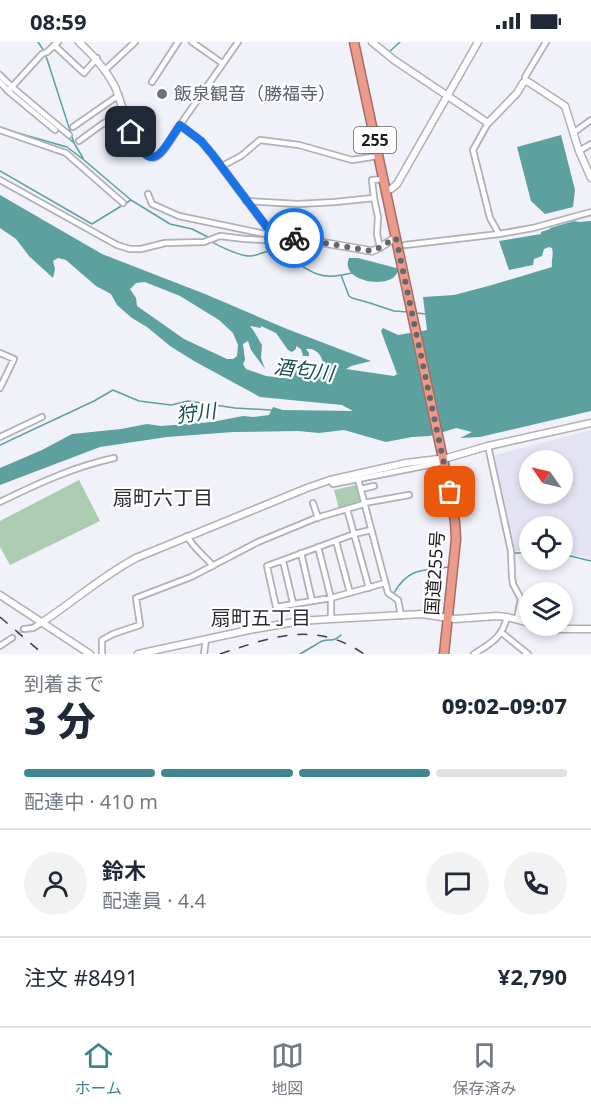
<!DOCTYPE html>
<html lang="ja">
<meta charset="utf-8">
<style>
body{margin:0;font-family:"Noto Sans","Noto Sans JP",sans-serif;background:#f2f2f3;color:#1f2937;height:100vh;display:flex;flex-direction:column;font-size:22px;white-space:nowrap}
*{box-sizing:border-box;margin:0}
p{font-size:20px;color:#747a83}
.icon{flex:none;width:33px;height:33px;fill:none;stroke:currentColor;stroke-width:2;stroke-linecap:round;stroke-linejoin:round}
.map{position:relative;height:612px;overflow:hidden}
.sheet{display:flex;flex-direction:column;background:#fff;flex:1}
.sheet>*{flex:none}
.needle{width:39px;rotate:304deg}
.tools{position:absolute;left:519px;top:408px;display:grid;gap:12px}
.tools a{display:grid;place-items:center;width:54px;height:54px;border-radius:50%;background:#fff;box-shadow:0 3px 9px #0003;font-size:30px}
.pin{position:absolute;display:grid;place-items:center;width:51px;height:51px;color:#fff;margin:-26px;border-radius:12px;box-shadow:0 3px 9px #0006}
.courier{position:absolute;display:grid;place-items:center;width:60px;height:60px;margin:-30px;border:4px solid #1a73e8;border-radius:50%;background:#fff;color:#222;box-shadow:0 2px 8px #0007}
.summary em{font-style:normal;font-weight:800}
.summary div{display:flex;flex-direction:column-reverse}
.summary{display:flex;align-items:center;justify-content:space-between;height:102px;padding:0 24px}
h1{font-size:39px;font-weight:800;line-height:45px}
.bar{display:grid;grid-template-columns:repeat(4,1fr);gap:9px 6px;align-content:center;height:72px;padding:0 24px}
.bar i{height:8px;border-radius:4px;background:#e0e1e3}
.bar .selected{background:#3f878c}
.bar p{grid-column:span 4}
.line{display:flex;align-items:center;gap:15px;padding:0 24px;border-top:2px solid #e0e1e3}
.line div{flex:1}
.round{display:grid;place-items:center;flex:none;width:63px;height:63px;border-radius:32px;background:#f2f2f3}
.status{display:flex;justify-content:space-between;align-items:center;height:42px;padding:0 30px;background:#fff;direction:ltr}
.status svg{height:16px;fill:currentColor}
.dock{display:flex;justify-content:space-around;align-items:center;height:84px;border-top:2px solid #e0e1e3;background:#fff;font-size:16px;color:#747a83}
.dock a{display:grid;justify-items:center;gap:3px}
.dock .selected{color:#3f878c}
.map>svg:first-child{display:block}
.built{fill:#e3e3f3;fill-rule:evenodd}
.green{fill:#abccb1}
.water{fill:#5ca09f;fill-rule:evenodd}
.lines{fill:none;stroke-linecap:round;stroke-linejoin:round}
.stream{stroke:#5ca09f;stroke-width:1.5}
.street-tunnel{stroke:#d0d1d8;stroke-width:4.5;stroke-dasharray:4.5 2;stroke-linecap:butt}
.street-casing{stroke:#b0b0b8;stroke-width:8}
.secondary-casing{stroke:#b0b0b8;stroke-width:9}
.highway-casing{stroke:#a36e65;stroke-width:11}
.street{stroke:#fff;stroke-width:4.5}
.secondary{stroke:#fff;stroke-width:6}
.highway{stroke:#ec9a8a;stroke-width:8}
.rail{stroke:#3e3e42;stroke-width:1.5;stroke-dasharray:10 10;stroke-linecap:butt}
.done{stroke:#66676b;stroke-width:6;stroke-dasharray:0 10.8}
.route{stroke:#1a73e8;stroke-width:8}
.worship-dot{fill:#6b7280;stroke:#fff;stroke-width:2}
.labels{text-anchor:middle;stroke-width:4.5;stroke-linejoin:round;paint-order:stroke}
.shield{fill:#fff;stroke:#606062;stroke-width:1.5}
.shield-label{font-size:16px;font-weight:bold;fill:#1c1c1f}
.worship-label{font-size:18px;fill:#5b616d;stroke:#fff;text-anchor:start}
.street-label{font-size:18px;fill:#1c1c1f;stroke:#fff}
.water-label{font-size:20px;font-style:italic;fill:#135050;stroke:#fff}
.neighbourhood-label{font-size:20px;fill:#2b2b31;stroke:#fff}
</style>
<div class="status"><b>08:59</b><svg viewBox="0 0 49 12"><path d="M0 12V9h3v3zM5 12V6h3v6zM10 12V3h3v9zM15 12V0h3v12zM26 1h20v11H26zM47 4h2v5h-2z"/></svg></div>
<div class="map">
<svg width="591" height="612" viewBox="0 0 591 612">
<rect width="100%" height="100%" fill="#f0f1f9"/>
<!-- built -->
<path class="built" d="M 591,388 L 591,517 L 563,510 L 562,484 L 530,484 L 529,508 L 515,509 L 494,413 ZM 530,418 L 562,418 L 562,452 L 530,452 Z"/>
<!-- green -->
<path class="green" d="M 79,438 L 100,479 L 10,523 L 0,505 L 0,479 Z
M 356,443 L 361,461 L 339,467 L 334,448 Z"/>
<!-- water -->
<path class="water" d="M 561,93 L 575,148 L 573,165 L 545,172 L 531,159 L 517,105 Z
M 0,153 L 102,212 L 205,252 L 287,287 L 371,319 L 351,324 L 346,327 L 394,334 L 397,332 L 381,289 L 383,286 L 398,293 L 427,288 L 423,255 L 454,253 L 492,243 L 552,225 C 551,218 554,213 552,206 L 549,205 L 544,207 L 542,214 L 534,217 L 533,223 L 509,228 L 499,199 L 541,192 L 541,190 L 550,187 L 550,186 L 574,179 L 579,180 L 591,179 L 591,369 L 480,395 L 460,396 L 472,390 L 456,386 L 430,394 L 412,395 L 386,400 L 344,388 L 319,391 L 298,389 L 233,390 L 167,395 L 100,405 L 0,443 L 0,426 L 42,408 L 72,392 L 121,387 L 147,382 L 161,384 L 212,380 L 243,374 L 253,375 L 269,373 L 273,365 L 283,368 L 353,369 L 342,363 L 260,355 L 194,319 L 170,304 L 147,285 L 132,276 L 117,263 L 111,252 L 96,244 L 66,218 L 58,216 L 53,219 L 55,227 L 53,236 L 29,214 L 16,197 L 0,186 ZM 145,240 L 180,254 L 219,278 L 233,291 L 238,303 L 237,314 L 233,317 L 227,317 L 184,297 L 137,264 L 136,256 L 130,247 L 136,241 ZM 250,284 L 261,286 L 261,284 L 276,291 L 288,308 L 292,310 L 296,307 L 296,304 L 301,307 L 303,314 L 309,314 L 309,311 L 306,307 C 316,305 324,315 323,325 L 302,321 L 301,325 L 292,333 L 289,331 L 287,333 L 292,337 L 266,334 L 246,327 L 243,322 L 245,318 L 243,302 L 248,299 L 251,308 L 265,327 L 261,316 L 262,303 C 258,297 255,290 250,284 Z
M 349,216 L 358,216 L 400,227 C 398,229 396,233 394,235 C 381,246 340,238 349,216 Z"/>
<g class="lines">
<!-- stream -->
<path class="stream" d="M 38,0 L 44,9
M 389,10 L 400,0
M 46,14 L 74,101 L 83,116
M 0,36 L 39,71
M 56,86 L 73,100
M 4,87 L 67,105 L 84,118 L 131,158 L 170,182 L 192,187 L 208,195
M 0,129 L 92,182 L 131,158
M 211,199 C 216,203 242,215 250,214 C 259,214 265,207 277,209 C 281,210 286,214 289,216 C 307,227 318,238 341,233 L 349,254 L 352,256 L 370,261 L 394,269 L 408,270
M 342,233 L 352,231
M 416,271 L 426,272
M 0,403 L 94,359 L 113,348 L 139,359 L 171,363 L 188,359 L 235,366 L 271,368
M 514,511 L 530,511
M 562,512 L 591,519
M 394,551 C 408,526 423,528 449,525
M 300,612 C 307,608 315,603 322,599 C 331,596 333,601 341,593"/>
<!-- street-tunnel -->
<path class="street-tunnel" d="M 12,596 L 24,587"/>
<!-- street casing -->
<g class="street-casing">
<path id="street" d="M 192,0 L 222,21
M 54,3 L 84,31 L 97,16
M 105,28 L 135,0
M 0,33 L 12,45 L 69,93
M 0,40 L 8,49 L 55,88
M 152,40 L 178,0
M 525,40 L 525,35 L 546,0
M 10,47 L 42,12 L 47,10 L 58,0
M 488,81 L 473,108 L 490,176 L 499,192
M 180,83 L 238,0
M 73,85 L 119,53
M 0,88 L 66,111 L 123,161
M 573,91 L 591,78
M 79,99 L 101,83 L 124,69
M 579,109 L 591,102
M 222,124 L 241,114 L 260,98 L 299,103 L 352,118 L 378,114
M 0,138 L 117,203 L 130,207 L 141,207 L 165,201 L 204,200 L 220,194 L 245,197 L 266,198 L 280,194
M 148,152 L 152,162 L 179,174 L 265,192 L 270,189
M 374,156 L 378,175 L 377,192 L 380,206
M 246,159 L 298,162 L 335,160 L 374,156 L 372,138 L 383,137
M 405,203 L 499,192 L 533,186 L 591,170
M 0,311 L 14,317 L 0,346
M 0,395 L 42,375
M 488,404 L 511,509 L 512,535 L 513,542 L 521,557 L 517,577
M 358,437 L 388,551 L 398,558 L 401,574
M 330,438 L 333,442 L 444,420
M 361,447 L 374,444
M 0,460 C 37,442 73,425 114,416
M 313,461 L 318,476
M 364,461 L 409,453
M 347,467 L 354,492 L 371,488
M 187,494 C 194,507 204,513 213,524
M 336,499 L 350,551
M 318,505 L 331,556 L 331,577
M 301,511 L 312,559
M 283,519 L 293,561
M 369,546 L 354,492 L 267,524 L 276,565 L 331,556 L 385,541
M 24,587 L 33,586 L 41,581
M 502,591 L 528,612
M 0,604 L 12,596
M 102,612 L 102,598 L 113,592 L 140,583 L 136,556 L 191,535 L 258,500 L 316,476 L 364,462
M 204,612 L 206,597
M 474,612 C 491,601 502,596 507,575"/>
</g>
<!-- secondary casing -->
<g class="secondary-casing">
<path id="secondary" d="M 79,0 C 93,13 105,26 114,43 C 122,57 133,119 155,115 C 162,114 175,90 180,83 L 201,99 L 212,112 L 272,192 L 372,209 C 381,206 387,200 395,196
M 372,0 L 394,18 L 488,81 L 517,51 L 523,41 L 526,39 L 530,41 L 565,64 L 579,109 L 591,136
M 385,149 L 391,147 L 397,142 L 478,0
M 0,553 L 90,612
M 41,581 C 73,560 102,534 136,516 L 307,446 L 330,438 L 406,421 L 447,416 L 488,404 L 591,381
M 538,584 L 548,587 L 591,587
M 138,612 L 249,588 L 300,579 L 331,577 L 422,572 L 455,577 L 497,574 L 507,575 L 530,581"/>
</g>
<!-- highway casing -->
<g class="highway-casing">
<path id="highway" d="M 354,0 L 450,450 L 455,480 L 456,497 L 444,612"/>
</g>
<!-- street -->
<use href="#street" class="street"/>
<!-- secondary -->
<use href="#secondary" class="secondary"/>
<!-- highway -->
<use href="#highway" class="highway"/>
<!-- rail -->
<path class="rail" d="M 0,575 L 43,612
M 220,612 C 271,595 315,578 364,612"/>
</g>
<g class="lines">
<!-- done -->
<path class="done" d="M 294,196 L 372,209 C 381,206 387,200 396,196 L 450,450"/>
<!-- route -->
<path class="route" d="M 131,90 C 152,135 161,111 180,83 L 201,99 L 212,112 L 272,192 L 294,196"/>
</g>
<!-- markers -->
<circle class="worship-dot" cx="162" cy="52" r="6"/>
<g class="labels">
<!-- shield labels -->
<rect class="shield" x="354" y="85" width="42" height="26" rx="4.5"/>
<g class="shield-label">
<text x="375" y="104">255</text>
</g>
<!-- worship labels -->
<g class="worship-label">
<text x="174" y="58">飯泉観音（勝福寺）</text>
</g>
<!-- street labels -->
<g class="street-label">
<text transform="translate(435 531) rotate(-86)" y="6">国道255号</text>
</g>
<!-- water labels -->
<g class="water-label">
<text transform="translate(304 328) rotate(7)" y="7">酒匂川</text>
<text transform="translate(196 371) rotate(-7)" y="7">狩川</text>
</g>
<!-- neighbourhood labels -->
<g class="neighbourhood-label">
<text x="163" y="463">扇町六丁目</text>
<text x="261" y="583">扇町五丁目</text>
</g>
</g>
</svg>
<div class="tools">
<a><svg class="needle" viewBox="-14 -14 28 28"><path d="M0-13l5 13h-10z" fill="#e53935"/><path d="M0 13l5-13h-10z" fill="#747a83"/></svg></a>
<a><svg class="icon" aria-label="locate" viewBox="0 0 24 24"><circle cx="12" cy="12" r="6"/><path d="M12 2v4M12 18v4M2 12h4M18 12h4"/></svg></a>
<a><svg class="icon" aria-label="layers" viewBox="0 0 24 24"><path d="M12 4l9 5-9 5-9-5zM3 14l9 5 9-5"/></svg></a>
</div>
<div class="pin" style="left:450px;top:450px;background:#ea580c"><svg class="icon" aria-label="bag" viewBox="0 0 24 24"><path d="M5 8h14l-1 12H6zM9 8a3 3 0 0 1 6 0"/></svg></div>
<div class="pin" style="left:131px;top:90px;background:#1f2937"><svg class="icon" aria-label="home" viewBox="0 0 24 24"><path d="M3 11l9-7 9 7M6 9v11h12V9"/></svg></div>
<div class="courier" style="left:294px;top:196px"><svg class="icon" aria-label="bike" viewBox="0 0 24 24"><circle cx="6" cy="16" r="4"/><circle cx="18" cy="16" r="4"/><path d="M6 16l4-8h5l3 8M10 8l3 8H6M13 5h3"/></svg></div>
</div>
<section class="sheet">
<div class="summary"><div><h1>3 分</h1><p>到着まで</p></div><em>09:02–09:07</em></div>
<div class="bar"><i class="selected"></i><i class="selected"></i><i class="selected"></i><i></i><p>配達中 · 410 m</p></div>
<div class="line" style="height:108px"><a class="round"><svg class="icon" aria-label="person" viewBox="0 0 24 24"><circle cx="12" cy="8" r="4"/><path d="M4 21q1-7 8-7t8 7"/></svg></a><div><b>鈴木</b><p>配達員 · 4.4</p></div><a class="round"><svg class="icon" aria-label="chat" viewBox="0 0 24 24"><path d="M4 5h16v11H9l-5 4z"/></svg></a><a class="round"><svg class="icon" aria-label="phone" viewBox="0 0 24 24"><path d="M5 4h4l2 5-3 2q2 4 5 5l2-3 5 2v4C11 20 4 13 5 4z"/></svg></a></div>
<div class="line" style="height:78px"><div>注文 #8491</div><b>¥2,790</b></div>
</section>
<nav class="dock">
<a class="selected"><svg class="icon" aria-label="home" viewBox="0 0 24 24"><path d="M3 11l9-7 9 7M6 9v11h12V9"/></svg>ホーム</a>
<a><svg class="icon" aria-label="map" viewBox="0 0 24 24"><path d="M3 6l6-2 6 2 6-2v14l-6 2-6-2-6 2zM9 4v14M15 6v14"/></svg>地図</a>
<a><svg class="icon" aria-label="saved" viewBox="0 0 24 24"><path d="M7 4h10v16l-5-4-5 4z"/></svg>保存済み</a>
</nav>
